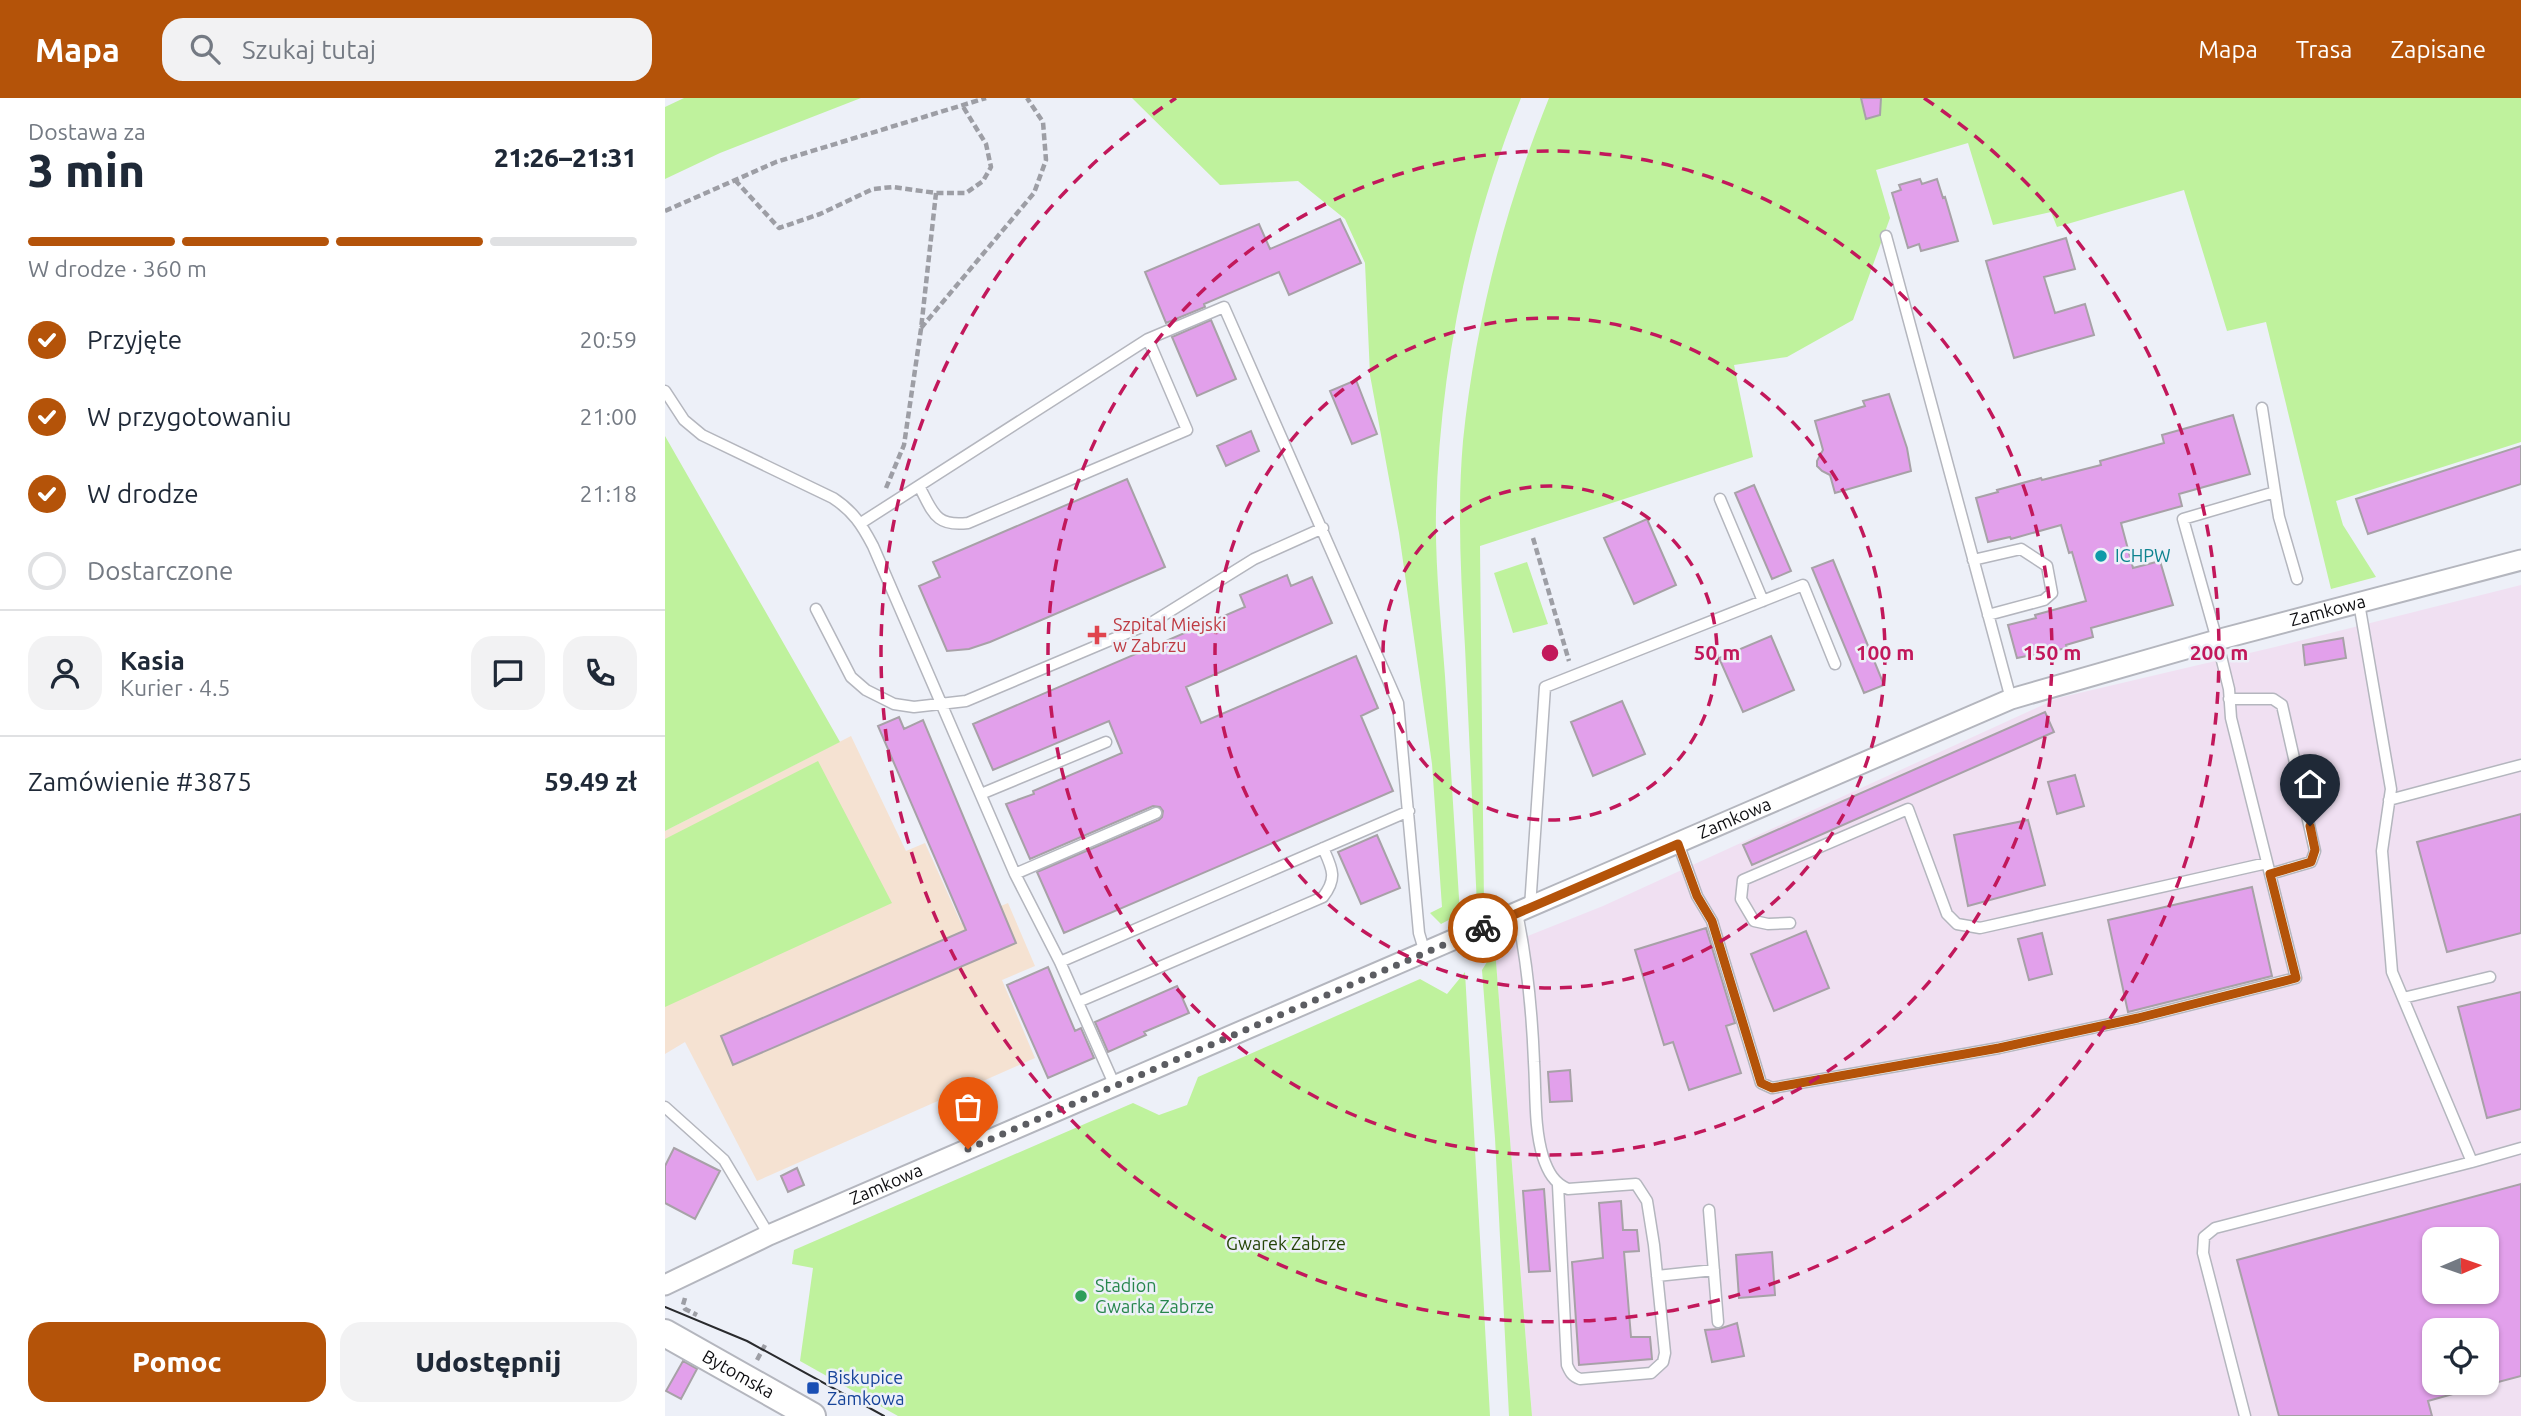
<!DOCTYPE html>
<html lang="pl">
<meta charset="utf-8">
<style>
body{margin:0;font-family:Ubuntu,sans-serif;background:#f2f2f3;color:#1f2937;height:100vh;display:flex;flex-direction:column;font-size:26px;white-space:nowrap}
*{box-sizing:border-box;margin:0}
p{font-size:23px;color:#747a83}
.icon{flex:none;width:38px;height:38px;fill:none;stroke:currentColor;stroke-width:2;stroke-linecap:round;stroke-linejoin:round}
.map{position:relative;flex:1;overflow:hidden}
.drawer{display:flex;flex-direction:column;background:#fff;width:665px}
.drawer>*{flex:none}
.needle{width:46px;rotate:88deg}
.tools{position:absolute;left:1757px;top:1129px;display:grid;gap:14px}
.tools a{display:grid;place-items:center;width:77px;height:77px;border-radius:14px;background:#fff;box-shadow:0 2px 5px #0004;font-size:35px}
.pin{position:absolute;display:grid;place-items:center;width:60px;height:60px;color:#fff;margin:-72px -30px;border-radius:50% 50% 50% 0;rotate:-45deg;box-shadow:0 0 7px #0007}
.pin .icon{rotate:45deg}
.courier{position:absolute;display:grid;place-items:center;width:70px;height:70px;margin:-35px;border:5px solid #b45309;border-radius:50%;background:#fff;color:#222;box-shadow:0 2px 9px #0007}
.summary em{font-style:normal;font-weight:800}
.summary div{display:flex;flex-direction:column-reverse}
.summary{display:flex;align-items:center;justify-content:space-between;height:119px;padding:0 28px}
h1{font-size:46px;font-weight:800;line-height:52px}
.bar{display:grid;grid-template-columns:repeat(4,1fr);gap:10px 7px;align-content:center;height:84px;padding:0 28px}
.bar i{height:9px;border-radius:5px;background:#e0e1e3}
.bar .selected{background:#b45309}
.bar p{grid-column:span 4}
.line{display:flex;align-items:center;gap:18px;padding:0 28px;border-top:2px solid #e0e1e3}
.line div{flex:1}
.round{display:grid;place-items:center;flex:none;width:74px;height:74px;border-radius:21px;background:#f2f2f3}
ol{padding:0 28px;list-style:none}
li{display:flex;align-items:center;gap:21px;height:77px}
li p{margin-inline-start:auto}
li .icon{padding:7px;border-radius:50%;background:#b45309;color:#fff;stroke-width:4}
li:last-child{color:#747a83}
li i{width:38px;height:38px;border:4px solid #e0e1e3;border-radius:50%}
.action{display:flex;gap:14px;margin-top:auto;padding:14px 28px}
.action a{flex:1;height:80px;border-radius:21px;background:#b45309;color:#fff;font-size:28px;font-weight:800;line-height:80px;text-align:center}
.action a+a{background:#f2f2f3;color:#1f2937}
header{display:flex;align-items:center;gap:42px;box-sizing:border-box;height:98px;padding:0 35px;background:#b45309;color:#fff}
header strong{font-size:33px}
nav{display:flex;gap:38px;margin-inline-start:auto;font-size:24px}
.search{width:490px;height:63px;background:#f2f2f3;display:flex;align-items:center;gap:18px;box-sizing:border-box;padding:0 24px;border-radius:21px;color:#747a83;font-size:26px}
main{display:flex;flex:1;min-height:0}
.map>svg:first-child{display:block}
.industrial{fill:#f0e0f2;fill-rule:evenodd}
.education{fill:#f5e2d2}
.green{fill:#bff29d}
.building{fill:#e2a0eb;stroke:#a7a1a7;stroke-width:2;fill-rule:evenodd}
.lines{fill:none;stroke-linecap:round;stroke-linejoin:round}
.lane-casing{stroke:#b4b6be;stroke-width:13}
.street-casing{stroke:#b4b6be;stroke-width:23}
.secondary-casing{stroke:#b4b6be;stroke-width:30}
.path{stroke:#9d9ea5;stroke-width:4.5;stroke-dasharray:7 3.5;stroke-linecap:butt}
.lane{stroke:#fff;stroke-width:10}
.street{stroke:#fff;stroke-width:19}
.secondary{stroke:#fff;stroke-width:26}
.tram{stroke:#292a2d;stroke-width:2}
.done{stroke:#5c5d62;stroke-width:7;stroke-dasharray:0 12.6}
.route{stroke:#b45309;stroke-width:9}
.ring{fill:none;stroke:#c2185b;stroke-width:3.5;stroke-dasharray:12 9}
.culture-dot{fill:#0f9aa8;stroke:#edf0f8;stroke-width:2.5}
.health-dot{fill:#e0444e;stroke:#edf0f8;stroke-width:2.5}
.leisure-dot{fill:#2e9e5b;stroke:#edf0f8;stroke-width:2.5}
.transit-dot{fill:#1a4fb4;stroke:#edf0f8;stroke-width:2.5}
.labels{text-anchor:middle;stroke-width:5;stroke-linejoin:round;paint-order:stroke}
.culture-label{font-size:18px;fill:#0d838f;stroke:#edf0f8;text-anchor:start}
.street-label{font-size:18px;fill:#0e0e11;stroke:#edf0f8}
.health-label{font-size:18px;fill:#be3a42;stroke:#edf0f8;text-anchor:start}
.park-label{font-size:18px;fill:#254407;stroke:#edf0f8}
.leisure-label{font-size:18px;fill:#27864d;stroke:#edf0f8;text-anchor:start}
.transit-label{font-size:18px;fill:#164399;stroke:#edf0f8;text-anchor:start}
.centre{fill:#c2185b;stroke:#edf0f8;stroke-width:3.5}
.ring-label{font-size:21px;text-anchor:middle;font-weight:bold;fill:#c2185b;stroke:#edf0f8;stroke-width:5;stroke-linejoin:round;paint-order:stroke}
</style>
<header>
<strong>Mapa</strong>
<div class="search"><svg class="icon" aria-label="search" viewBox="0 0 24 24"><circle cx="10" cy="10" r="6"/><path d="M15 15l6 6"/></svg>Szukaj tutaj</div>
<nav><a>Mapa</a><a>Trasa</a><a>Zapisane</a></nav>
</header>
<main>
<section class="drawer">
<div class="summary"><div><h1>3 min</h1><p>Dostawa za</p></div><em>21:26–21:31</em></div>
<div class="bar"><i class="selected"></i><i class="selected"></i><i class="selected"></i><i></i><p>W drodze · 360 m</p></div>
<ol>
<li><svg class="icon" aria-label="check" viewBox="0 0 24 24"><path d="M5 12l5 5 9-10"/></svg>Przyjęte<p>20:59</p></li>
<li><svg class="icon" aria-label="check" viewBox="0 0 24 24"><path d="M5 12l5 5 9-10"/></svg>W przygotowaniu<p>21:00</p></li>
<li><svg class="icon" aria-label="check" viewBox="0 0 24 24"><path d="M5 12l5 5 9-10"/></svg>W drodze<p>21:18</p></li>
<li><i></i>Dostarczone</li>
</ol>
<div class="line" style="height:126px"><a class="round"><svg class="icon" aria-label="person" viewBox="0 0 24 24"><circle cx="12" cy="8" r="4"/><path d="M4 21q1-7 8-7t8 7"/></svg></a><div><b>Kasia</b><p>Kurier · 4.5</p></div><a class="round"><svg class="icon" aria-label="chat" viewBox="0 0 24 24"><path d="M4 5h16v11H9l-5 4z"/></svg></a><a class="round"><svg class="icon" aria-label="phone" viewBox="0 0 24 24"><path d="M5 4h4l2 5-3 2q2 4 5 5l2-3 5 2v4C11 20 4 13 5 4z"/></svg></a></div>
<div class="line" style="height:91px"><div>Zamówienie #3875</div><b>59.49 zł</b></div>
<div class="action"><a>Pomoc</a><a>Udostępnij</a></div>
</section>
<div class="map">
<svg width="1856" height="1318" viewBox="0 0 1856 1318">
<rect width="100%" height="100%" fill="#edf0f8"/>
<!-- industrial -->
<path class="industrial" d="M 1856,487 L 1856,1318 L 867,1318 L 830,851 L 938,808 L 1393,600 L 1610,549 ZM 1769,1141 L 1822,1141 L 1822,1194 L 1769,1194 ZM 1769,1232 L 1822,1232 L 1822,1284 L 1769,1284 Z"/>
<!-- education -->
<path class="education" d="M 186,638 L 241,753 L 260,745 L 296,825 L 343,805 L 370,868 L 337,882 L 370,960 L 92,1083 L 20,944 L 0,956 L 0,733 Z"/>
<!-- green -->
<path class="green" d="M 19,0 L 196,0 L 55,55 L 0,81 L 0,9 Z
M 467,0 L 856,0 C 803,131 775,271 771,413 C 770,468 776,523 780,578 C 785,657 790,737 795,816 L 776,826 L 765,815 L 777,809 L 767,666 L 734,435 L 705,277 L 700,165 L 680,121 L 633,83 L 555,87 Z
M 884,0 L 1856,0 L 1856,344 L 1671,403 L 1678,427 L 1711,479 L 1666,491 L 1601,224 L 1562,233 L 1519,92 L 1392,129 L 1386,114 L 1328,127 L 1303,45 L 1211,72 L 1225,120 L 1188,222 L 1122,259 L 1069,267 L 1088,359 L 815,448 L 819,806 L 812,808 C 808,722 804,636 800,549 C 796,481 792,411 798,343 C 810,226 840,109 884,0 Z
M 0,338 L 175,644 L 0,733 Z
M 862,464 L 883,526 L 848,535 L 829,475 Z
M 153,663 L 227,805 L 0,909 L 0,741 Z
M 830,851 L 864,1282 L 867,1318 L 844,1318 L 830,1040 L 817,872 Z
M 800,874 L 825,1318 L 233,1318 L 135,1263 L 148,1170 L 127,1166 L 129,1152 L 468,1005 L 494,1017 L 522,1007 L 533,979 L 755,881 L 782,896 Z"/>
<!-- building -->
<path class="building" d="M 1196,0 L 1216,0 L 1215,17 L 1201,21 Z
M 1255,81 L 1257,86 L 1272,81 L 1278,100 L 1280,99 L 1293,143 L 1256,153 L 1254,146 L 1243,150 L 1227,95 L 1236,92 L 1234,87 Z
M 675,121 L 696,165 L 624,197 L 614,174 L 539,206 L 540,209 L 501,225 L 480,174 L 594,126 L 605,151 Z
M 1401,140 L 1410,171 L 1379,179 L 1390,215 L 1420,206 L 1429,237 L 1349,260 L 1321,163 Z
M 546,222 L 571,281 L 532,298 L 507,239 Z
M 691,282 L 712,336 L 687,346 L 665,293 Z
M 1224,296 L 1242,350 L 1246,373 L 1170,395 L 1165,377 L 1157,373 L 1152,368 L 1152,363 L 1158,352 L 1150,323 L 1200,308 L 1198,303 Z
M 1568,317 L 1585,376 L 1514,396 L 1517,408 L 1456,425 L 1468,470 L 1495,463 L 1508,507 L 1426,530 L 1428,539 L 1401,547 L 1402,550 L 1352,560 L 1343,527 L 1371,520 L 1370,517 L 1421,503 L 1407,454 L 1404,455 L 1396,427 L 1346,441 L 1345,439 L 1323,444 L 1311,400 L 1333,394 L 1332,392 L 1376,380 L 1377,382 L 1436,367 L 1435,363 L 1499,345 L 1497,337 Z
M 586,333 L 594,353 L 561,368 L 552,348 Z
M 1856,348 L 1856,386 L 1703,436 L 1691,401 Z
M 462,381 L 500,469 L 325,544 L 304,551 L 282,553 L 254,488 L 275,479 L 268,464 Z
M 1089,387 L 1126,473 L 1107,481 L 1070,395 Z
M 982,421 L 1011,487 L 969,506 L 939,440 Z
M 1168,462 L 1219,587 L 1199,595 L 1147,470 Z
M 622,477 L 626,488 L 647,479 L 667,525 L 521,589 L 536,625 L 691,558 L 713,610 L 696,618 L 728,693 L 399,835 L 372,774 L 494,722 L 497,719 L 498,713 L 495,709 L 488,708 L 365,761 L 341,706 L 369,696 L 368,693 L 457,655 L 444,623 L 328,672 L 308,626 L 580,509 L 575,497 Z
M 1106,538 L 1129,592 L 1078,614 L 1054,560 Z
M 1678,540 L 1681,560 L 1640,567 L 1638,547 Z
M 957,603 L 980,656 L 928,678 L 906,624 Z
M 1380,614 L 1389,634 L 1087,767 L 1078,747 Z
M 234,619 L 239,631 L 258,622 L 351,845 L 68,967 L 56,938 L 301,832 L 213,628 Z
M 1410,677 L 1419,708 L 1392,716 L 1383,684 Z
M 1856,716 L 1856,835 L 1782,854 L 1752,744 Z
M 1363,722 L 1380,787 L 1303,808 L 1289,737 Z
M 712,737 L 735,790 L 696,806 L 673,754 Z
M 1587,789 L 1607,878 L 1463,914 L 1443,822 Z
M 1041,830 L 1070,925 L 1061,928 L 1076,975 L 1024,992 L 1008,944 L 999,947 L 970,852 Z
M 1141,833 L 1164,890 L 1109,913 L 1086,856 Z
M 1377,835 L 1387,876 L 1364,882 L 1353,841 Z
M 383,869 L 410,933 L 416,930 L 429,960 L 383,980 L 342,887 Z
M 512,888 L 524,915 L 479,934 L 481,937 L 443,954 L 430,924 Z
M 1856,894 L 1856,1011 L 1822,1020 L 1793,909 Z
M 905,972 L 907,1003 L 885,1004 L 883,974 Z
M 9,1050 L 55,1073 L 30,1121 L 0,1105 L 0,1068 Z
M 132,1070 L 139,1087 L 123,1094 L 116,1078 Z
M 1856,1086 L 1856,1278 L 1822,1287 L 1822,1232 L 1769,1232 L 1769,1284 L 1808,1284 L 1809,1290 L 1763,1303 L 1767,1318 L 1614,1318 L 1572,1162 ZM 1769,1141 L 1822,1141 L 1822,1194 L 1769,1194 Z
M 879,1091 L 885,1173 L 864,1174 L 858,1093 Z
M 956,1103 L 958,1132 L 972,1132 L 974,1153 L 959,1154 L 966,1239 L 985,1239 L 987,1261 L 914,1267 L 907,1164 L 938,1160 L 934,1105 Z
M 1107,1154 L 1110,1197 L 1074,1200 L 1071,1157 Z
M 1072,1225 L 1079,1258 L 1047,1264 L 1040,1232 L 1054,1231 Z
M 18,1263 L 32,1271 L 16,1301 L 1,1293 Z"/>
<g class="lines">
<!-- lane casing -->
<g class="lane-casing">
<path id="lane" d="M 1221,138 L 1346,601
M 0,293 L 19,322 L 37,337 L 168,400 C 188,413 197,427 208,448 L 350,776 L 395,864 L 450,988
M 1597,310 L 1610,394
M 254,388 C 268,414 270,429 303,425 L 522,332 L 483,241
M 1055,401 L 1098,503
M 196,425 L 483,241 L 559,209 L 733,605 L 754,835 L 760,855
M 1308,462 L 1356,451 L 1382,468 L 1387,495 L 1379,502 L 1323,517
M 1694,505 L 1726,691 L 1717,753 L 1727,874 L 1807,1064 L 1856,1050
M 151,511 L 186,579 L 201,592 L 229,606 L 249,609 L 301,603 L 486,525 L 589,461 L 658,430
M 1564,601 L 1608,601 L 1617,607 L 1650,753 L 1646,764 L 1605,776
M 316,696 L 441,644
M 1724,702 L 1856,667
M 1013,745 L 1032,798 L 1047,823 L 1096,985 L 1107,990 L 1334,950 L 1473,920 L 1631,880 L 1566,620 L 1564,591 L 1552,542 L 1518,421 L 1610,394 L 1614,419 L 1632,481
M 350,776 L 491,715
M 865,809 L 880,589 L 1138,487 L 1170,566
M 852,815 C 862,863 867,914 869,964 C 871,995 869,1030 878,1059 C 883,1074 889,1085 903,1091 L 971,1086 L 982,1103 L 989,1147 L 1000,1255 L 998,1264 L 986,1275 L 915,1281 C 907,1278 905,1274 902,1267 L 893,1087
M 1125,825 L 1103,826 L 1089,823 L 1076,801 L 1078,782 L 1243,711 L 1282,816 L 1292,826 L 1315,830 L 1602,765
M 395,864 L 744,713
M 1738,900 L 1825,879
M 413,904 L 658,799 C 673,780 667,770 658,750
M 0,1009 L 59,1062 L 104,1137
M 1044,1112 L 1053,1224
M 992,1178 L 1049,1172
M 1580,1318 L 1538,1155 L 1539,1139 L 1550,1130 L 1807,1064"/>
</g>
<!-- street casing -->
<g class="street-casing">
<g id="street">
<path id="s1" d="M 0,1187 L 104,1137 L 1346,601 L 1552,542 L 1856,462"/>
</g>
</g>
<!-- secondary casing -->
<g class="secondary-casing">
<g id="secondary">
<path id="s2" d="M 0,1235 L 147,1318"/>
</g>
</g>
<!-- path -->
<path class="path" d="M 70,82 L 114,130 L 155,116 L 208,91 L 228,89 L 271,95 L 301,95 L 318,83 L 326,69 L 321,46 L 297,7
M 0,113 L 111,64 L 321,0
M 256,230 L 369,95 L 381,62 L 378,24 L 362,0
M 221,390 L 239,347 L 256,231 L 271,95
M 868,440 L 904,563
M 20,1200 L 18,1207 L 20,1211 L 32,1217
M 92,1262 L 100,1247"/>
<!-- lane -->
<use href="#lane" class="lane"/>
<!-- street -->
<use href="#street" class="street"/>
<!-- secondary -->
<use href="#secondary" class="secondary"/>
<!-- tram -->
<path class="tram" d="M 0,1209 L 82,1243 L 219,1318"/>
</g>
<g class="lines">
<!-- done -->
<path class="done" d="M 303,1051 L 818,830"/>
<!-- route -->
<path class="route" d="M 818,830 L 1013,746 L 1032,798 L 1047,823 L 1096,985 L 1107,990 L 1334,950 L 1473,920 L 1631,880 L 1605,776 L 1646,764 L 1650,752 L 1645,728"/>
</g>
<!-- distance rings -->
<g class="ring">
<circle cx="885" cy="555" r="167"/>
<circle cx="885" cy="555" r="335"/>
<circle cx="885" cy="555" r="502"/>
<path d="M1259 0A669 669 0 1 1 511 0"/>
</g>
<!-- markers -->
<circle class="culture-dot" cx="1436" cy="458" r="7"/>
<path class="health-dot" d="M428.5 526.5h7v7h7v7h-7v7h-7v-7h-7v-7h7z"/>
<circle class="leisure-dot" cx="416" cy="1198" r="7"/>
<rect class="transit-dot" x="141" y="1283" width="14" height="14" rx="3.5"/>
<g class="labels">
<!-- culture labels -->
<g class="culture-label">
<text x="1450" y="464">ICHPW</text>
</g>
<!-- street labels -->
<g class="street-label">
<text dy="6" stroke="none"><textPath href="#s1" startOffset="1797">Zamkowa</textPath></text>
<text dy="6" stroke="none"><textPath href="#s1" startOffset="1167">Zamkowa</textPath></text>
<text dy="6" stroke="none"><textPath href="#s1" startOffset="243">Zamkowa</textPath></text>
<text dy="6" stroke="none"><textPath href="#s2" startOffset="84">Bytomska</textPath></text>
</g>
<!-- health labels -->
<g class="health-label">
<text x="448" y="533">Szpital Miejski<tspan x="448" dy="21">w Zabrzu</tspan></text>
</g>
<!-- park labels -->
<g class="park-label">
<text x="621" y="1152">Gwarek Zabrze</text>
</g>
<!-- leisure labels -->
<g class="leisure-label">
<text x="430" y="1194">Stadion<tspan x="430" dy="21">Gwarka Zabrze</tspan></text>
</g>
<!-- transit labels -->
<g class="transit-label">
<text x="162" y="1286">Biskupice<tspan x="162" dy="21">Zamkowa</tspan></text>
</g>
</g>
<circle cx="885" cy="555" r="10" class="centre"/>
<g class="ring-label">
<text x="1052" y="562">50 m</text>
<text x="1220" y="562">100 m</text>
<text x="1387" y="562">150 m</text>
<text x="1554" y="562">200 m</text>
</g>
</svg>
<div class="tools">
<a><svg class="needle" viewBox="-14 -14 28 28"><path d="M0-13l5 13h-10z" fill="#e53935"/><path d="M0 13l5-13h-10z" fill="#747a83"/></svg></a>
<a><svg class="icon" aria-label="locate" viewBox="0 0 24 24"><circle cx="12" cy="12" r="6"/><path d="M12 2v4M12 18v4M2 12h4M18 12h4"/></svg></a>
</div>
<div class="pin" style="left:303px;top:1051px;background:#ea580c"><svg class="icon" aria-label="bag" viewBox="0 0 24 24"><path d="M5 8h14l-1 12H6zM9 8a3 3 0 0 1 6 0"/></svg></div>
<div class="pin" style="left:1645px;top:728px;background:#1f2937"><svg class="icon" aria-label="home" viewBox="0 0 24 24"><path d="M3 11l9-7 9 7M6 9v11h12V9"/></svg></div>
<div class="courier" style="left:818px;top:830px"><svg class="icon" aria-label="bike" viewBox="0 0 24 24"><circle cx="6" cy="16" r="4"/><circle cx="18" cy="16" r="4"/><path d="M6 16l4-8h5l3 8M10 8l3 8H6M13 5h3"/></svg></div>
</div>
</main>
